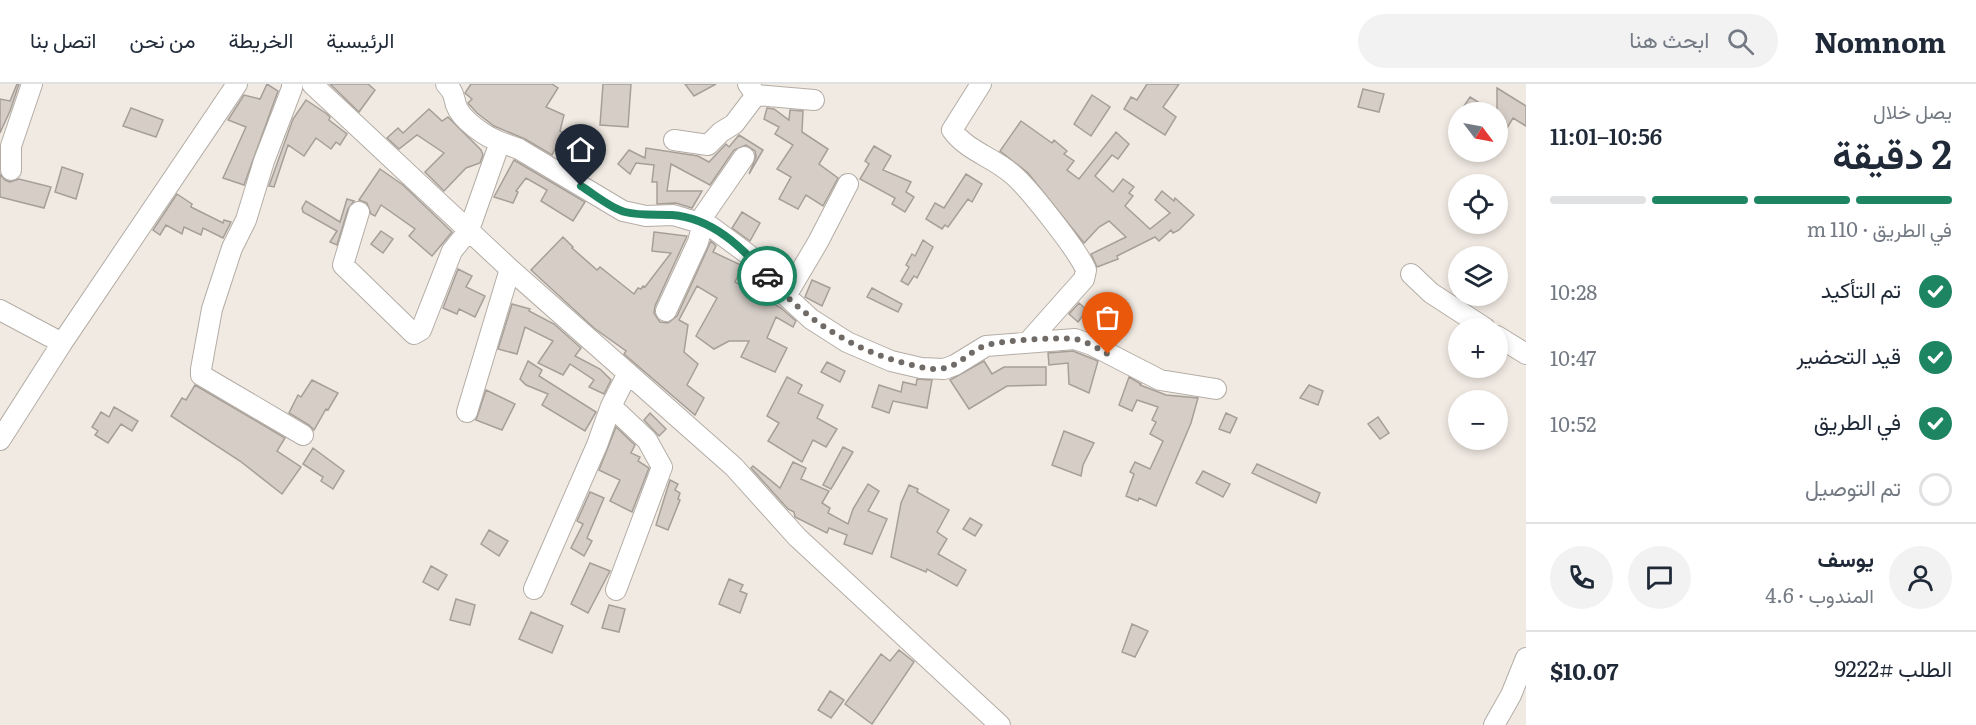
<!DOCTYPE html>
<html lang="ar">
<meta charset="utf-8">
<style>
body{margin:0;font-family:Literata,Vazirmatn,serif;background:#f2f2f3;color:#1f2937;direction:rtl;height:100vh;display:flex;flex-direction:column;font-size:22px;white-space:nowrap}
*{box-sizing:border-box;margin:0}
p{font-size:20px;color:#747a83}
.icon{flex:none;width:33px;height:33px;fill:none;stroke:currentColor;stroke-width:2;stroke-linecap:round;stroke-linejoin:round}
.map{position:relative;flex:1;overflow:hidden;direction:ltr}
.drawer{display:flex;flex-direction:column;background:#fff;width:450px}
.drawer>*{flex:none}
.needle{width:39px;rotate:122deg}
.controls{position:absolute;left:1448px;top:18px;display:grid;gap:12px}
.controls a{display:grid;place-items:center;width:60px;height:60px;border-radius:50%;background:#fff;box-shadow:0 3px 9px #0003;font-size:30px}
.pin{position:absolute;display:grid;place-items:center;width:51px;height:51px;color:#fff;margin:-62px -26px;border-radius:50% 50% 50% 0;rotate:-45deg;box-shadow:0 0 6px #0007}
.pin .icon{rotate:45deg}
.courier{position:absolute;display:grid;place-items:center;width:60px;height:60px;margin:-30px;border:4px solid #1d8561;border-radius:50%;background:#fff;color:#222;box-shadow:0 2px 8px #0007}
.overview em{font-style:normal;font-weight:600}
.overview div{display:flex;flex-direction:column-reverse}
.overview{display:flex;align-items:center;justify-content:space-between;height:102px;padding:0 24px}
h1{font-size:39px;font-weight:600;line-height:45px}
.bar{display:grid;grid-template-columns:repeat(4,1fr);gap:9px 6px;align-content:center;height:72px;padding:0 24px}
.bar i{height:8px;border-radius:4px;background:#e0e1e3}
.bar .selected{background:#1d8561}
.bar p{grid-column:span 4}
.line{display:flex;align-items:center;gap:15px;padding:0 24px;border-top:2px solid #e0e1e3}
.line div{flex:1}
.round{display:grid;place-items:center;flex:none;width:63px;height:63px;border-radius:32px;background:#f2f2f3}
ol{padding:0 24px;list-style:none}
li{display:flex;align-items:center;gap:18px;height:66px}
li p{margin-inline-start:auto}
li .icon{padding:6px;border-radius:50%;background:#1d8561;color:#fff;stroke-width:4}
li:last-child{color:#747a83}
li i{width:33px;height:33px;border:3px solid #e0e1e3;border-radius:50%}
header{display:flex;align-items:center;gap:36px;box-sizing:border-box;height:84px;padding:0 30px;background:#fff;border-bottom:2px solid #e0e1e3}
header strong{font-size:28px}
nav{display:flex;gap:33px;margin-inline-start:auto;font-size:21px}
.search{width:420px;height:54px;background:#f2f2f3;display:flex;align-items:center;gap:15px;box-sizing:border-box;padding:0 21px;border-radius:33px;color:#747a83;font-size:22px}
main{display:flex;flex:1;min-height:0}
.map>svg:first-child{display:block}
.building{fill:#d5cdc6;stroke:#a69f98;stroke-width:1.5}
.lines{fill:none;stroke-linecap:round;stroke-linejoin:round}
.minor-casing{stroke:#b4ada6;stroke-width:22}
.minor{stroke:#fff;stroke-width:20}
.done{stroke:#706b67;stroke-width:6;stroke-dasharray:0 10.8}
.route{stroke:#1d8561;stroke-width:8}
</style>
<header>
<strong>Nomnom</strong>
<div class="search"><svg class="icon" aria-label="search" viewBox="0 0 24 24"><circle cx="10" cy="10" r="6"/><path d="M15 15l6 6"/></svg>ابحث هنا</div>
<nav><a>الرئيسية</a><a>الخريطة</a><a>من نحن</a><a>اتصل بنا</a></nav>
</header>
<main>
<section class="drawer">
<div class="overview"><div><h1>2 دقيقة</h1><p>يصل خلال</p></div><em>10:56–11:01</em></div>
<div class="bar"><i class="selected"></i><i class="selected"></i><i class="selected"></i><i></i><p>في الطريق · 110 m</p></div>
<ol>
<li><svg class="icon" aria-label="check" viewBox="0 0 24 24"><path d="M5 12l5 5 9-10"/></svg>تم التأكيد<p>10:28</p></li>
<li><svg class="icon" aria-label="check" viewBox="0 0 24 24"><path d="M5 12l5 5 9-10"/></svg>قيد التحضير<p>10:47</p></li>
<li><svg class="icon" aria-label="check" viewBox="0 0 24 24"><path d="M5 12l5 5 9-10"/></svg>في الطريق<p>10:52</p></li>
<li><i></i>تم التوصيل</li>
</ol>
<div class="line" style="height:108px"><a class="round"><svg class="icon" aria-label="person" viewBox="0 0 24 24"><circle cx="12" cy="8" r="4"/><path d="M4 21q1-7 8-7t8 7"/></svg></a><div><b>يوسف</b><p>المندوب · 4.6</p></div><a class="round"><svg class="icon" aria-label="chat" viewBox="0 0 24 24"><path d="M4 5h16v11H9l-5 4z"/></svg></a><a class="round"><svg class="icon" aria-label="phone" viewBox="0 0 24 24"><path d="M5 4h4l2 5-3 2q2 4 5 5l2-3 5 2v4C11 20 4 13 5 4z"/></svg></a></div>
<div class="line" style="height:78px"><div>الطلب #9222</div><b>$10.07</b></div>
</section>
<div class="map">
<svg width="1526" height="641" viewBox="0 0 1526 641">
<rect width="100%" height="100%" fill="#f1eae3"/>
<!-- building -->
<path class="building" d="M 17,0 L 19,0 L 10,27 L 0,49 L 0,15 L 10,17 Z
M 267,0 L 278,7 L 244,101 L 223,94 L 246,43 L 228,36 L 244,11 L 260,15 Z
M 330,0 L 368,0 L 375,6 L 359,28 Z
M 471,0 L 552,0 L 558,4 L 546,23 L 564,31 L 560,47 L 563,49 L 552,71 L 525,55 L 494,42 L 477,29 L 468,19 L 472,15 L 465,9 Z
M 603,0 L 631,0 L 628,43 L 600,41 Z
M 685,0 L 716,0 L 694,12 Z
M 1147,0 L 1179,0 L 1163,23 L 1176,33 L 1165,51 L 1124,25 L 1131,13 L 1137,16 Z
M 1497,4 L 1526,22 L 1526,42 L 1513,34 L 1497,60 Z
M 1363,5 L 1384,10 L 1379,28 L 1358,23 Z
M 1092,11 L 1110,23 L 1091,52 L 1074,40 Z
M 1470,13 L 1494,28 L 1460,28 Z
M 306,16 L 327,30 L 330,33 L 329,36 L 347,50 L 340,61 L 336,58 L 331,65 L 316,54 L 304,72 L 288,61 L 274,103 L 269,102 L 293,35 Z
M 131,24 L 163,36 L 156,53 L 123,42 Z
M 767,24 L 774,25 L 789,36 L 790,26 L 803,27 L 802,48 L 828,65 L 819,80 L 838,94 L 823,122 L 806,111 L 798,125 L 779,115 L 791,93 L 777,85 L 793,61 L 775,50 L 779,43 L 764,35 Z
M 429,25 L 442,37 L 448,33 L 481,66 L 483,71 L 480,79 L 466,84 L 444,107 L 425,88 L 444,69 L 417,51 L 399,65 L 387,54 L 398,44 L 403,49 Z
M 1021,37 L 1052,59 L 1054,56 L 1067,67 L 1064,70 L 1074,77 L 1067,86 L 1079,95 L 1116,48 L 1129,60 L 1118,75 L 1112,71 L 1095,92 L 1113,108 L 1123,95 L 1134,103 L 1129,109 L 1133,112 L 1125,122 L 1150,145 L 1170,129 L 1155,116 L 1162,107 L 1174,117 L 1175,114 L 1194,131 L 1179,146 L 1173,149 L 1171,146 L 1159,157 L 1155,153 L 1117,172 L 1118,175 L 1097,183 L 1091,170 L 1126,153 L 1109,137 L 1099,143 L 1084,159 L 1028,89 L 1000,67 Z
M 739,51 L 763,66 L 749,90 L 756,73 L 755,67 L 746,61 L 734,66 L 710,101 L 671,80 L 667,107 L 702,107 L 692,124 L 676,119 L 657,120 L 657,98 L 652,98 L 654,81 L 636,79 L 630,90 L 618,80 L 629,66 L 645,74 L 646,64 L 698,72 L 709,78 L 726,60 L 729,63 Z
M 874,62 L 891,72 L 883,86 L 911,98 L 906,108 L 914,113 L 905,128 L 892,120 L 895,114 L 860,95 L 869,80 L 865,77 Z
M 514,76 L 585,118 L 573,137 L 541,117 L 547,106 L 526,94 L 516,107 L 518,108 L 513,119 L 494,113 Z
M 62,83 L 83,90 L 76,115 L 55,108 Z
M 380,85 L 403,101 L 452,148 L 432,172 L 409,152 L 415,145 L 381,121 L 375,132 L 371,130 L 367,119 L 359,116 Z
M 0,90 L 5,96 L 10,98 L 19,95 L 51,103 L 44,124 L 0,113 Z
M 966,90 L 982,100 L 972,118 L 968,115 L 948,143 L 945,141 L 942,145 L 926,135 L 935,119 L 944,124 Z
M 177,110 L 192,120 L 191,123 L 223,139 L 224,136 L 231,138 L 223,154 L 203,144 L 201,151 L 184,143 L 182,150 L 166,141 L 160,151 L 153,146 Z
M 347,115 L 354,117 L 348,125 L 337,161 L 330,158 L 337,147 L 303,128 L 302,124 L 306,117 L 340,138 Z
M 742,128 L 760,139 L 750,157 L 732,144 Z
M 381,147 L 393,155 L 383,169 L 371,160 Z
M 654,148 L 687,152 L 655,222 L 654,229 L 660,238 L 668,239 L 677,232 L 711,157 L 716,162 L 713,168 L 743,182 L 735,198 L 781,224 L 796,237 L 793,243 L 776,233 L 767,254 L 787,264 L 775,288 L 741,273 L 749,257 L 729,257 L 714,265 L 696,252 L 717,214 L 697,202 L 679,236 L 688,241 L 684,268 L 698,280 L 687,301 L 704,314 L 695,331 L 624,270 L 626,267 L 594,244 L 531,186 L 563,153 L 573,163 L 572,164 L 597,186 L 600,183 L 634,210 L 638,204 L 641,205 L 643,202 L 645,203 L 671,169 L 652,167 Z
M 923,156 L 933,163 L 917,194 L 914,192 L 908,201 L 901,197 L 909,183 L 906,181 L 912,170 L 915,172 Z
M 458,185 L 472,192 L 466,203 L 485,212 L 475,233 L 459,225 L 457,230 L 443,224 Z
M 812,196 L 830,204 L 822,222 L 805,213 Z
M 872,204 L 902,220 L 898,228 L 867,213 Z
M 1079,219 L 1087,226 L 1078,238 L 1069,230 Z
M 512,220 L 530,225 L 529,227 L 554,240 L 581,264 L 575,272 L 600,285 L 611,296 L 604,310 L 589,303 L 594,296 L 570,280 L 563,291 L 538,279 L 553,257 L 525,243 L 517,270 L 498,265 Z
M 1073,267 L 1098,277 L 1089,309 L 1069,300 L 1068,279 L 1049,281 L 1048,269 Z
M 528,277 L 542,286 L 539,292 L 596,328 L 585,347 L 542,321 L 548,310 L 526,301 L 520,295 Z
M 984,277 L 992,290 L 1004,283 L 1046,283 L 1046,301 L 1007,302 L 969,325 L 950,296 Z
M 827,278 L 845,287 L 840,298 L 821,288 Z
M 787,293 L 802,301 L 798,309 L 823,321 L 817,334 L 837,345 L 826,363 L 813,356 L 802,378 L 768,357 L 779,339 L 767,332 Z
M 1129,293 L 1141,300 L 1140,301 L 1166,311 L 1198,314 L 1191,339 L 1156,422 L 1139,414 L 1138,417 L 1126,412 L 1134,390 L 1130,388 L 1135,378 L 1150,385 L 1163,357 L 1150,350 L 1156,338 L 1152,336 L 1158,323 L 1137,316 L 1132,327 L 1119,321 Z
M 917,295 L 932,296 L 927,324 L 893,317 L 889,329 L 872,323 L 879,301 L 901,308 L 903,298 L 916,301 Z
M 312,296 L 338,309 L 328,326 L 326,325 L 314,346 L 309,341 L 289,329 L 298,311 L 301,313 Z
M 195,301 L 285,354 L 277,367 L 301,383 L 282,410 L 240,377 L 171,332 L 182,314 L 186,316 Z
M 1309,301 L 1323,307 L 1318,321 L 1300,314 Z
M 486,306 L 515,320 L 502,346 L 476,336 Z
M 114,323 L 138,337 L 132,347 L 121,340 L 108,359 L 95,351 L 98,347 L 92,343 L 101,328 L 109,333 Z
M 650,329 L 666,345 L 659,352 L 644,336 Z
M 1226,329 L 1237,334 L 1230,349 L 1219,345 Z
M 1378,333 L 1389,349 L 1380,355 L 1368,340 Z
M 616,343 L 635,361 L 631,369 L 640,373 L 638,377 L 649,384 L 632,428 L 610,417 L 620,396 L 599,386 Z
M 1064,347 L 1094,359 L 1083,381 L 1081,392 L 1052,381 Z
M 843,363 L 853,368 L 831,405 L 823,401 Z
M 313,364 L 344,387 L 333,405 L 321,397 L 323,393 L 303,380 Z
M 793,378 L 806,384 L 801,395 L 829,407 L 822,419 L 830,424 L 828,429 L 848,440 L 853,425 L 868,400 L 879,407 L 868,427 L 887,435 L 872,470 L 844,460 L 847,451 L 829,444 L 827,449 L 795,433 L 794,428 L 788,425 L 751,384 L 753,382 L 780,404 Z
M 1257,380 L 1320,409 L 1316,419 L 1252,389 Z
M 1203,387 L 1230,400 L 1223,413 L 1196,399 Z
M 670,396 L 678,400 L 675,406 L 680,409 L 678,415 L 680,416 L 668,446 L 656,441 Z
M 909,401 L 918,405 L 917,408 L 949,426 L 937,448 L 947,455 L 938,470 L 966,486 L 957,502 L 927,485 L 926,488 L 891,473 L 901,419 Z
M 590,408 L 604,414 L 587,454 L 592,457 L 584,472 L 571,464 L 583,440 L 577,437 Z
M 970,434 L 982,441 L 975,452 L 963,445 Z
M 489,446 L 508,457 L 499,472 L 481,460 Z
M 590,479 L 610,487 L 588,529 L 571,520 Z
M 431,482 L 447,491 L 438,506 L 423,498 Z
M 729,495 L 743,501 L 740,507 L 747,510 L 740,529 L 719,520 Z
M 456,515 L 475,521 L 470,541 L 450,536 Z
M 609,521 L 625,525 L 619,548 L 602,544 Z
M 531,528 L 563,542 L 552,569 L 519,555 Z
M 1132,540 L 1148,547 L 1135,573 L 1122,568 Z
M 899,566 L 914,578 L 872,640 L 845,620 L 881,570 L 890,577 Z
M 830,607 L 844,616 L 831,634 L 818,626 Z"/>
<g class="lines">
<!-- minor casing -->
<g class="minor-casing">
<path id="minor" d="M 292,0 L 292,4 L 264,77 L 246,136 L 232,164 L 212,225 L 201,285 L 201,291 L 206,294 L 303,351
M 312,0 L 510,185 L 734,383 L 797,453 L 1000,641
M 981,0 L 952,46 C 967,67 993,73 1012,90 C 1028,103 1079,168 1086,186 L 1084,195 L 1029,257
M 756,11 L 814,16
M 674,56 L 708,61 L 721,48 L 734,40 L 756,11 L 748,0
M 500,58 L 519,65 L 623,127 L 646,132 L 673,131 L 710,142 L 749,171 L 786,212 L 811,235 L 847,258 L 891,277 L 921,284 L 944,285 L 955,281 L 986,262 L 1075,255 L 1092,261 L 1160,296 L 1216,305
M 11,86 L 11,62 L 32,0
M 359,128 L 343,181 L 414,250 L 421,246 L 452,167 L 469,146 L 500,58 C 486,53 461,36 456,21 C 453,10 454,9 446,0
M 699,138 L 744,73
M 1411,190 L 1431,209 L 1485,244
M 786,212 L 818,158 L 848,100
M 0,226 L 62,259
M 666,227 L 698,158 L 703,139
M 1497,252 L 1526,270
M 467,328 L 510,185
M 0,356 L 62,259 L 237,0
M 534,505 L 597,361 L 611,322
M 616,506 L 662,383 L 647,356 L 611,322 L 628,289
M 1494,641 L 1511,611 L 1526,574"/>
</g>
<!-- minor -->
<use href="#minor" class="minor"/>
</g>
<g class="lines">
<!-- done -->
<path class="done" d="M 767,192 C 806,236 852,266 908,280 C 920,283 932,287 945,284 C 960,281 970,267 984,262 C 1002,256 1056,253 1075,255 C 1087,257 1098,265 1108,270"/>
<!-- route -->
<path class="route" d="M 581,102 C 594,110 610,124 625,128 C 641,132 656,130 672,131 C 712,134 742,163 767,192"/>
</g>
</svg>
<div class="controls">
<a><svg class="needle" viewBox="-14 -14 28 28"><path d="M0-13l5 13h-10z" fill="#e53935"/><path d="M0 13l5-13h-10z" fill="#747a83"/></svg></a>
<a><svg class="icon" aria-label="locate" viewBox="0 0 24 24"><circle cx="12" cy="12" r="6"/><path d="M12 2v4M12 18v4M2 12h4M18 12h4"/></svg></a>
<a><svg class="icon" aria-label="layers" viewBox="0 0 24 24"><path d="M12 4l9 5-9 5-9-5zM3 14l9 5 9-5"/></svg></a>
<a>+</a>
<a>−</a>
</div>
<div class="pin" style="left:1108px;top:270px;background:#ea580c"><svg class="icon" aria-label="bag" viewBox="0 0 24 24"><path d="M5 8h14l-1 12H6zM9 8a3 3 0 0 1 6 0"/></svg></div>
<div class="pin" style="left:581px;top:102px;background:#1f2937"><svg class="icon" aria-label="home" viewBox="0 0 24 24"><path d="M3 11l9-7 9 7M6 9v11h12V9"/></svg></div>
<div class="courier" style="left:767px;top:192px"><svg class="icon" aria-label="car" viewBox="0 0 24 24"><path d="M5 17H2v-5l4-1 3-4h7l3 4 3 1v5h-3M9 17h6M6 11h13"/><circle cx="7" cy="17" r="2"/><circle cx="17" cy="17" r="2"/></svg></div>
</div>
</main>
